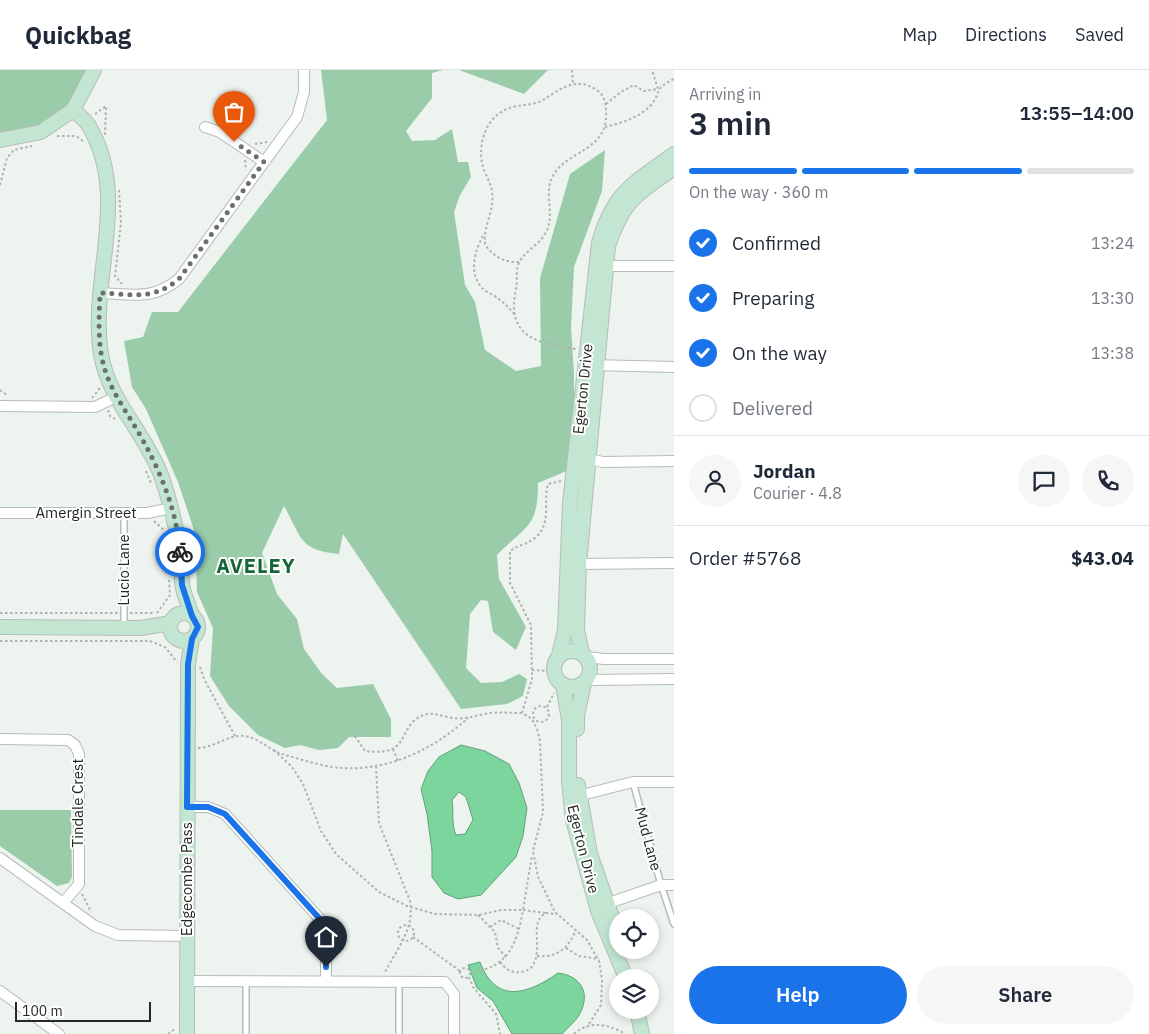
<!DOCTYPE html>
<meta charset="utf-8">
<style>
body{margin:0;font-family:"IBM Plex Sans",sans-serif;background:#f6f6f7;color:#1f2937;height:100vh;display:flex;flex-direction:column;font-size:19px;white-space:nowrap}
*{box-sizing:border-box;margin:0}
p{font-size:16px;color:#747a83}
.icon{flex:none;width:28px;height:28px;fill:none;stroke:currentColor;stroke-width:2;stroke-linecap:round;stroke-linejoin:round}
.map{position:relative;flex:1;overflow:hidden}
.details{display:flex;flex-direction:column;background:#fff;width:475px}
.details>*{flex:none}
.tools{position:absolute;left:609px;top:839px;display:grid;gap:10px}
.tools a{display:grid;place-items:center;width:50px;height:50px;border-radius:50%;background:#fff;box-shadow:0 2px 8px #0003;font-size:25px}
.scale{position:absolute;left:15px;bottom:12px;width:136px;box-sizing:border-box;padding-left:5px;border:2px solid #262827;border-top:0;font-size:14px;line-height:18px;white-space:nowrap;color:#262827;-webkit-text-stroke:4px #fdfffd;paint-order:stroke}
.pin{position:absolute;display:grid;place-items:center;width:42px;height:42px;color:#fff;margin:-51px -21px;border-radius:50% 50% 50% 0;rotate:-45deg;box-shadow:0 0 5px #0007}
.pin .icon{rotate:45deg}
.courier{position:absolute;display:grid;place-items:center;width:50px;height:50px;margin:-25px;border:4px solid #1a73e8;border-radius:50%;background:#fff;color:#222;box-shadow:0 1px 6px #0007}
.headline em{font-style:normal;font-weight:600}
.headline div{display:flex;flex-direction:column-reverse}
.headline{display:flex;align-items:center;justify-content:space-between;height:85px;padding:0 15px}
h1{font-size:32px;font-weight:600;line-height:38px}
.bar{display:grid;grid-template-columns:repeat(4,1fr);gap:8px 5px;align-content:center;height:60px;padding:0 15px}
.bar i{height:6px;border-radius:4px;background:#e0e1e3}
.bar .active{background:#1a73e8}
.bar p{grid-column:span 4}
.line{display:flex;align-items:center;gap:12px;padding:0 15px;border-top:1px solid #e0e1e3}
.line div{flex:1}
.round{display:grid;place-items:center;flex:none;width:52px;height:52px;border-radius:26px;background:#f6f6f7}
ol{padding:0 15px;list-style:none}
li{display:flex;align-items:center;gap:15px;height:55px}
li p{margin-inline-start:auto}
li .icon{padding:5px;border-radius:50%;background:#1a73e8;color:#fff;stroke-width:4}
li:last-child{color:#747a83}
li i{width:28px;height:28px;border:2px solid #e0e1e3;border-radius:50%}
.primary-button{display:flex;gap:10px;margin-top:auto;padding:10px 15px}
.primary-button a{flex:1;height:58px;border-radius:30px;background:#1a73e8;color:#fff;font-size:20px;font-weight:600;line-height:58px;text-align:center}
.primary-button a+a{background:#f6f6f7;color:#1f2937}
header{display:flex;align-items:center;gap:30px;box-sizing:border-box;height:70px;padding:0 25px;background:#fff;border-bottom:1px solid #e0e1e3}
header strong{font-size:24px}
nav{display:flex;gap:28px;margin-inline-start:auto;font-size:18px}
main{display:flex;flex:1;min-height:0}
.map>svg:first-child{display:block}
.green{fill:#9accaa}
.water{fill:#7cd59d;stroke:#62a17a;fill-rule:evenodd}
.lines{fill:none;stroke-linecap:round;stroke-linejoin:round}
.lane-casing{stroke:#b7bcb8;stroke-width:8}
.street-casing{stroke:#b7bcb8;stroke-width:12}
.secondary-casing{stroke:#b7bcb8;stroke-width:16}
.path{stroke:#aeb3af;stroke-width:2;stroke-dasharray:2.5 2.5;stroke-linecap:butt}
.lane{stroke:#fff;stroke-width:5}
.street{stroke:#fff;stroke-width:10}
.secondary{stroke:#c2e6d2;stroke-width:14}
.done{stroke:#6c6f6d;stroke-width:5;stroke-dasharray:0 9}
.route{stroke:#1a73e8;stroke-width:6}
.labels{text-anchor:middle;stroke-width:4;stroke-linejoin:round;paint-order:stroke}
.street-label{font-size:15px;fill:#262827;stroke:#fdfffd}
.district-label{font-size:20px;font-weight:bold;letter-spacing:1px;fill:#17643b;stroke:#fdfffd}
</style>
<header>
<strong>Quickbag</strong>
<nav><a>Map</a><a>Directions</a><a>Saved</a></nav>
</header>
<main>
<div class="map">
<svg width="674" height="964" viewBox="0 0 674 964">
<rect width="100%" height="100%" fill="#edf3ee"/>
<!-- green -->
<path class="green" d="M 0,0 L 94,0 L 71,37 L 40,63 L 0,69 Z
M 321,0 L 443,0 L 432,3 L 432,28 L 406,61 L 412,71 L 435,70 L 452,59 L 458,92 L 468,92 L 471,107 L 460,125 L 454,142 L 465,215 L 475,232 L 485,280 L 516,301 L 541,296 L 540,208 L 570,104 L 605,80 L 602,121 L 574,197 L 571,258 L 574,304 L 574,368 L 569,400 L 538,413 C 538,459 526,455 497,485 L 499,509 L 526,557 L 516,580 L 493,562 L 488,531 L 481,530 L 470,544 L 466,598 L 481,613 L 502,612 L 519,604 L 527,609 L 523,626 L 507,634 L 461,639 L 343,464 L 339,484 C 299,481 301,466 284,436 L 262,483 L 277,524 L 297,549 L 304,579 L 322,604 L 337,618 L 373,614 L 391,649 L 391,667 L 349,667 L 338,678 L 319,680 L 300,675 L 285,678 L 258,665 L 229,636 L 210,606 L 213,558 L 197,522 L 195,463 L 178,412 L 146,339 L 132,317 L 124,271 L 143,267 L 152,242 L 178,242 L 327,50 Z
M 459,0 L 548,0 L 524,24 Z
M 0,740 L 71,740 L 72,807 L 69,813 L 57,816 L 0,776 Z"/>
<!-- water -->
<path class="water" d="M 461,675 L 485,681 L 509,694 L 519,713 L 527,738 L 523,766 L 516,787 L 481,825 L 458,829 L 444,823 L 432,807 L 432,781 L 427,744 L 421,719 L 428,701 L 439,687 ZM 459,722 L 466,727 L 473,750 L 465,764 L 456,765 C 451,754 454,741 452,730 Z
M 480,892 C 496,935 528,924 558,903 C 577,905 590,919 582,939 C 578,950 569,956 562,964 L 512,964 L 493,931 L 477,918 L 468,895 Z"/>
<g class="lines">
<!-- lane casing -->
<g class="lane-casing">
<path id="lane" d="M 124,443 L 124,557
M 633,712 L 661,815 L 674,854
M 399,912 L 399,964
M 246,964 L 246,911"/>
</g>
<!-- street casing -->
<g class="street-casing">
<path id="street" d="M 205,57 L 220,62 L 264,92
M 606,196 L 674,196
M 100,223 C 133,224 152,231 179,209 L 297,47 L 304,22 L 304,0
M 591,295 L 674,297
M 0,336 L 95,337 L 116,327
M 584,388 L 603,392 L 674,391
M 0,443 L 147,443 L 172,438
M 573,494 L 674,493
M 587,587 L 604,589 L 674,589
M 587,610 L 674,609
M 0,669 L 68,670 L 75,675 L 79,684 L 79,814 L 63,833
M 574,727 L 633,712 L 674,712
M 187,737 L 208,737 L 225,744 L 319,848 L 326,869 L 326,911
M 0,788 L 95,856 L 118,865 L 187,866
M 603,835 L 661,815 L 674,815
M 187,911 L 445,912 L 454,924 L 454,964
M 0,921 L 59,964"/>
</g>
<!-- secondary casing -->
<g class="secondary-casing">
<path id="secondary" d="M 73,40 C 78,45 86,50 89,56 C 131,127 89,208 101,284 C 108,329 145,363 161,405 C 169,428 175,451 179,475 C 181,487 181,500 182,513 C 183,524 189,535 192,545
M 0,70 L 41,62 L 73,40 L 94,0
M170 557a14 14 0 1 1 28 0a14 14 0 1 1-28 0Z
M 0,557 L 141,558 L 171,553
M554 599a18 18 0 1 1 36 0a18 18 0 1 1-36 0Z
M 582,583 L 577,560 L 579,494 L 608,176 C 624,129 636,125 674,98
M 559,585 L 565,560 L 570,433 L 599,173 C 613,122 634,113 674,84
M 563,615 L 569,650 L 569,712 L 573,750 L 598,841 L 626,908
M 577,659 L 577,645 L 584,613
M 578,715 L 590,784 L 618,864
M 637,940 L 642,964
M 187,964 L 188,594 L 192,569"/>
</g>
<!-- path -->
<path class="path" d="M 572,0 L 573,14
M 606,34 L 621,22 L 634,15 L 644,21 L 658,19 L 652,0
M 95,44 L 106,36 L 105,65
M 605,57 C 621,53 639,48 651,35 C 662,22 653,19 674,9
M 57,66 L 76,66 L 83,71
M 255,74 L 267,72
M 245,90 L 246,100
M 0,115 L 7,88 L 14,80 L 32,76
M 119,120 L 121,153 L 115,206 L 122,214
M 483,166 C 474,182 468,205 484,220 C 488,223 493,224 497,228 C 504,232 509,238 514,244
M 519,192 C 505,193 492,186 485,174 C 483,156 495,140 492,122 C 491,113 486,106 483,97 C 477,76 485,48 507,39 C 518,34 533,36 543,30 C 561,19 576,5 598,21 C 604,25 606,34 606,41 C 609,80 569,80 554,104 C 542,122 556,144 546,162 C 540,175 525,180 519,193 C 515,201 518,211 516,219 C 506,267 536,273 576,279
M 0,320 L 8,326
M 92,328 L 100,318
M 108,340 L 110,346 L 115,349
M 146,401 L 151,413
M 561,411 L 548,414 C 543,432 552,454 535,468 C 528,474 518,475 510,481 L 510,513 L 531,555 L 532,609 L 522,643 L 532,649 L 537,659 L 540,671 L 543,742 L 533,781 L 538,807 L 555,842 L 587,870 L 599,891 L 602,910 L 601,935 L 587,957
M 154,451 L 165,461
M 0,543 L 118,543
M 130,543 L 155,543
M 157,543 L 170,525 L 169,510
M 201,551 L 201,562
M 0,571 L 150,571 L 165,577 L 177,592
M 552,592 L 549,601 L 553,611
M 200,597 L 204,609 L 235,666
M 532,600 L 549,601
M533 644a8 8 0 1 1 16 0a8 8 0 1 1-16 0Z
M 547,637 L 554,623
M 352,662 L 365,681 C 412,687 396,659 421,646 C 432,641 441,646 452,648 C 464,650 477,645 490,643 C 500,642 510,643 521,643
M 198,678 C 217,677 228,664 245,666 C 259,668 269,680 282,684 C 300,689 323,697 342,698 C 389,701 434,679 468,648
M 393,679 L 398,691
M 274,680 L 292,697 L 303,714 L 321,761 L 336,784 L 379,822 L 407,836 L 435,844 L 479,845 L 501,840 L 523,840 L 532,785
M 376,696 L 379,753 L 410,831 C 415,858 397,879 385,902
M 82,824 L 91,842
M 478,845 L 495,862 L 498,878 L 506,887
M398 863a8 8 0 1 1 16 0a8 8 0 1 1-16 0Z
M 490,857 L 501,850 L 519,859
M 413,867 L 460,901
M 566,878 L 579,886 L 599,889
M 537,886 C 558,888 568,878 576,860
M 500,892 C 509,903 517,905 530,899 C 546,882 527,852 546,843 L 557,844
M460 903a5 5 0 1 1 10 0a5 5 0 1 1-10 0Z
M 470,902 C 508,899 517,874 523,840 L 546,843
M 469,907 L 473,917 L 496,944 L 500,964
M 168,964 L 176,958
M 574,964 C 589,950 609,954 625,964"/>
<!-- lane -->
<use href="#lane" class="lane"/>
<!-- street -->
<use href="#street" class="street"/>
<!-- secondary -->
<use href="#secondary" class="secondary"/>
</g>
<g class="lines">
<!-- done -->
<path class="done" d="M 180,482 C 177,442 161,402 141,367 C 129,345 114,326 106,303 C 97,277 99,250 100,223 C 133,224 152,231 179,209 L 264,92 L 234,72"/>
<!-- route -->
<path class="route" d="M 180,482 L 182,515 L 192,546 L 198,557 L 192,569 L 188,594 L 187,737 L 208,737 L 225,744 L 319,848 L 326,869 L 326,897"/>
</g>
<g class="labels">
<!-- street labels -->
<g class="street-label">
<text transform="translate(583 319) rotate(-84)" y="5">Egerton Drive</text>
<text x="86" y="448">Amergin Street</text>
<text transform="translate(124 500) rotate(-90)" y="5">Lucio Lane</text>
<text transform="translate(78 733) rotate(-90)" y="5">Tindale Crest</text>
<text transform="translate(648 769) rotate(75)" y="5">Mud Lane</text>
<text transform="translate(583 779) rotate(76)" y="5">Egerton Drive</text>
<text transform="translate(187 809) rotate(-90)" y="5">Edgecombe Pass</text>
</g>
<!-- district labels -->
<g class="district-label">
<text x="256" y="503">AVELEY</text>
</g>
</g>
</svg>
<div class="tools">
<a><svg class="icon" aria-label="locate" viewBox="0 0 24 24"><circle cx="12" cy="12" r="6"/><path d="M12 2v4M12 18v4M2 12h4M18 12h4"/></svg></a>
<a><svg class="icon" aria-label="layers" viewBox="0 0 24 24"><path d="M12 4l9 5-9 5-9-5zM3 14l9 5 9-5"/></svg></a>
</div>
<div class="scale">100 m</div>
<div class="pin" style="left:234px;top:72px;background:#ea580c"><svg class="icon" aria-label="bag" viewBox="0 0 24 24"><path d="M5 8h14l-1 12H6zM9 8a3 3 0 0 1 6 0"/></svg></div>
<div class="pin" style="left:326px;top:897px;background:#1f2937"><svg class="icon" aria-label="home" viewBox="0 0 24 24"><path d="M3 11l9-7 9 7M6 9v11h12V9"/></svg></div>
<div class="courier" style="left:180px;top:482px"><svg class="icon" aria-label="bike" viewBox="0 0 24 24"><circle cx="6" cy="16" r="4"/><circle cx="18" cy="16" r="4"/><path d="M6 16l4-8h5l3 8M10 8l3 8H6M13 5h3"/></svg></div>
</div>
<section class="details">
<div class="headline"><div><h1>3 min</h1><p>Arriving in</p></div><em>13:55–14:00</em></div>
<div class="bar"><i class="active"></i><i class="active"></i><i class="active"></i><i></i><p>On the way · 360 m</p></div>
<ol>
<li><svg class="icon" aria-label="check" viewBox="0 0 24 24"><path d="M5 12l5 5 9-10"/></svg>Confirmed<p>13:24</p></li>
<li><svg class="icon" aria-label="check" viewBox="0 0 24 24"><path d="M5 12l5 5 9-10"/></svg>Preparing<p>13:30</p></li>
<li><svg class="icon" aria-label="check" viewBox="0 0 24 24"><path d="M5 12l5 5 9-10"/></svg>On the way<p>13:38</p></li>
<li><i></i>Delivered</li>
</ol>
<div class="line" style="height:90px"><a class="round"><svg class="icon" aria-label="person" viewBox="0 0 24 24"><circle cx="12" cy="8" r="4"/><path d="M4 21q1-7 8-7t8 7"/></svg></a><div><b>Jordan</b><p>Courier · 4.8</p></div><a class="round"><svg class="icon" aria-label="chat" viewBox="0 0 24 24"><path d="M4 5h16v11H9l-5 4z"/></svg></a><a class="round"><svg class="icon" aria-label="phone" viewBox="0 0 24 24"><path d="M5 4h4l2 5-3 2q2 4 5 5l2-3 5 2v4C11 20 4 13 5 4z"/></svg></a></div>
<div class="line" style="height:65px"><div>Order #5768</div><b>$43.04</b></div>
<div class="primary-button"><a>Help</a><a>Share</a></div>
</section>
</main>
